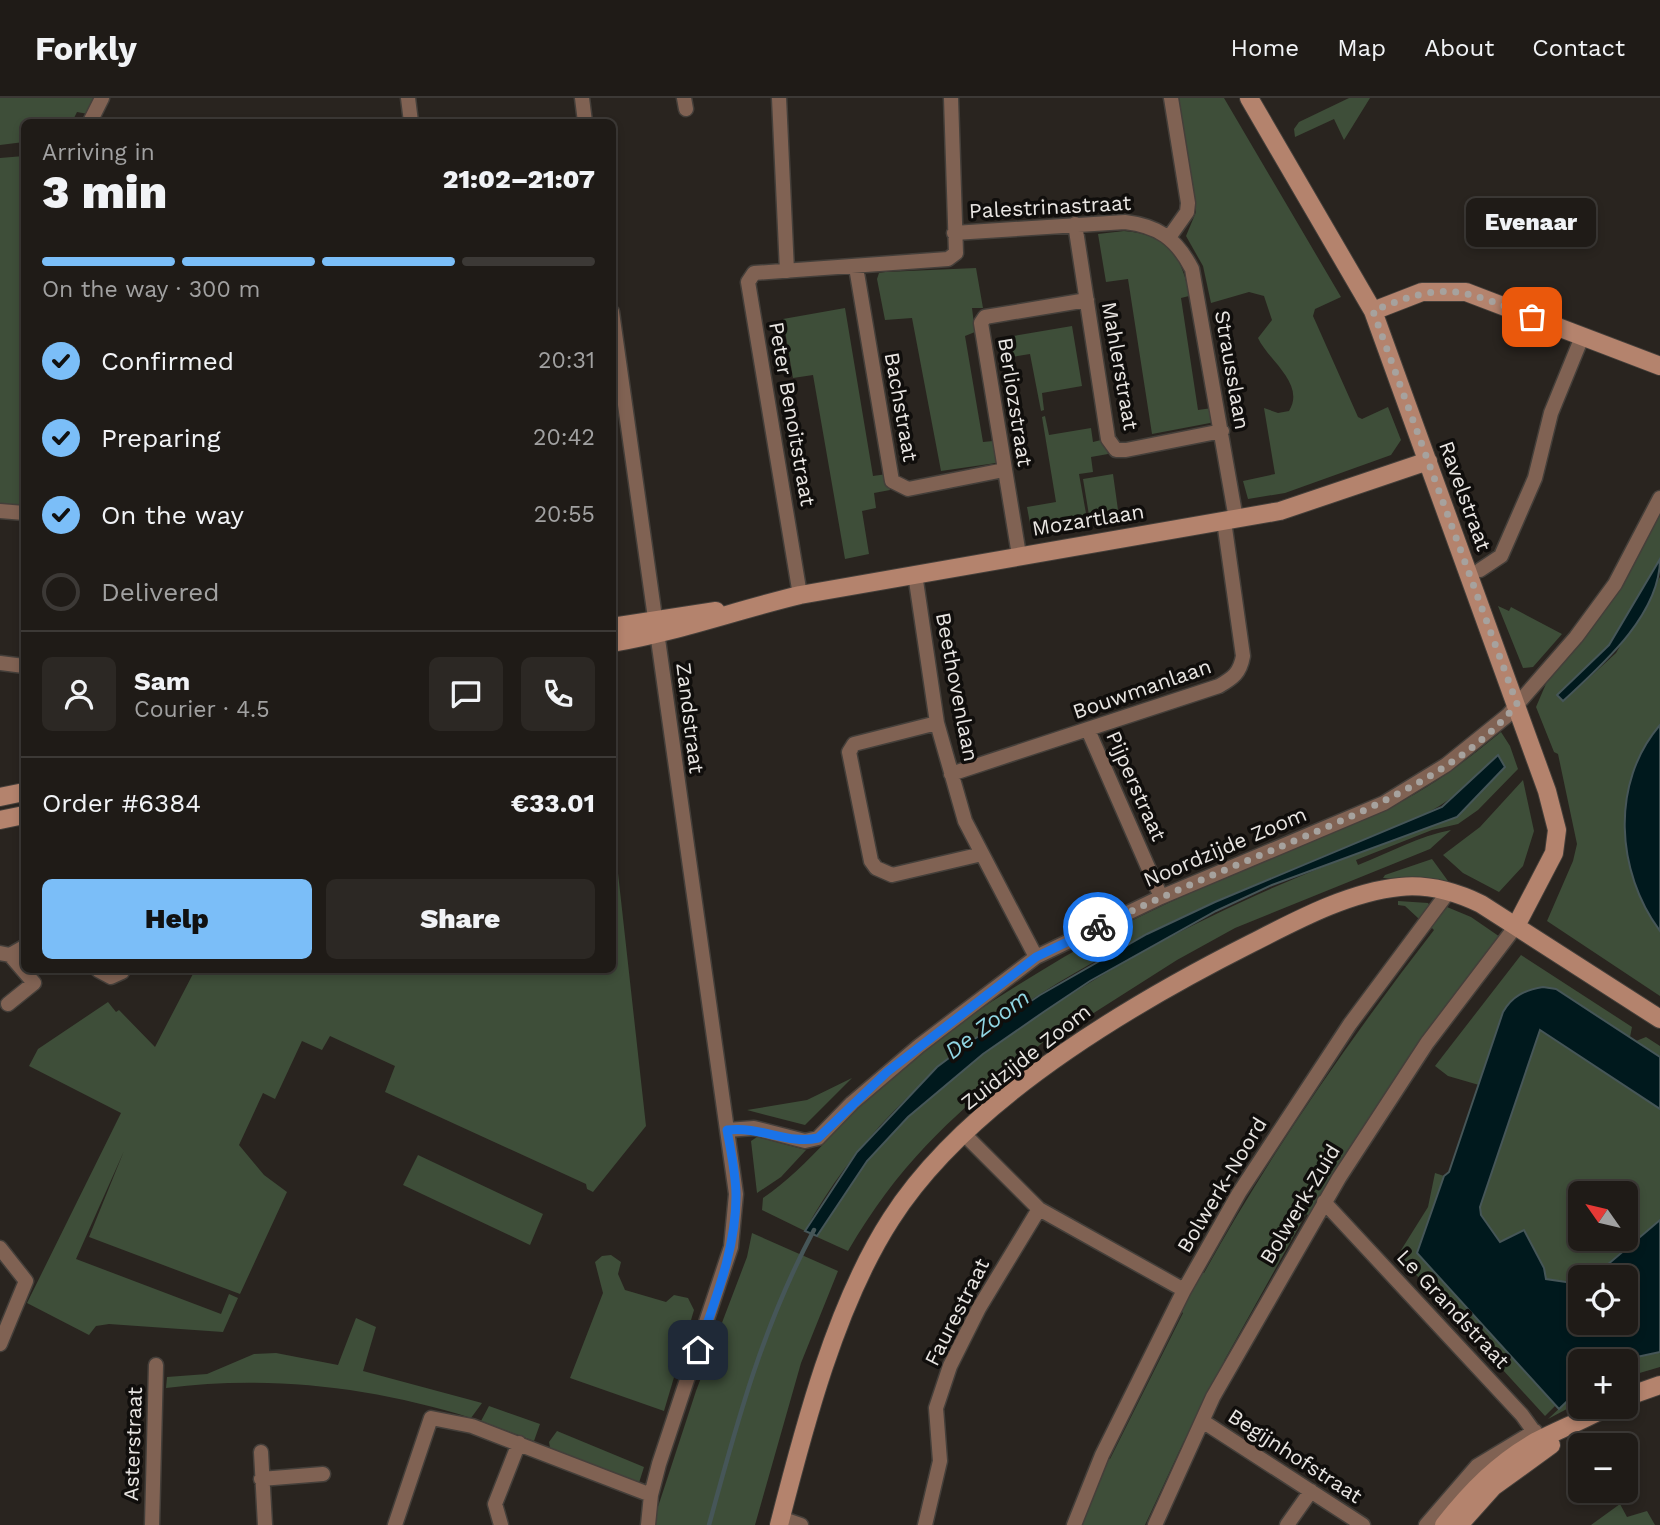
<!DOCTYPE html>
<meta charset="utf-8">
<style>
body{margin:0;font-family:"Work Sans",sans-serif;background:#2c2824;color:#f1f3f6;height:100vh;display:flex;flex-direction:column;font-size:26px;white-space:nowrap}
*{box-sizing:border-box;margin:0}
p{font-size:23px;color:#a1a1a1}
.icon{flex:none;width:38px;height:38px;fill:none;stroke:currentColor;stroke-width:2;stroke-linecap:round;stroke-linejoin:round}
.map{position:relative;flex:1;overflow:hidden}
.details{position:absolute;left:21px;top:21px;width:595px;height:854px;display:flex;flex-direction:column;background:#1f1b17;border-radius:10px;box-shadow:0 4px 10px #0003,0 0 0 2px #3c3936}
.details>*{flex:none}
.needle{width:46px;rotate:304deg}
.buttons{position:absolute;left:1568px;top:1083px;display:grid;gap:14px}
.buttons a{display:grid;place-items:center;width:70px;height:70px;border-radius:10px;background:#1f1b17;box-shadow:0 4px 10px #0003,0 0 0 2px #3c3936;font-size:35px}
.pin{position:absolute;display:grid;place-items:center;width:60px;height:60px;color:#fff;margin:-30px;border-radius:14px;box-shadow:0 4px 10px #0006}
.courier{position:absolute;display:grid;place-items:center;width:70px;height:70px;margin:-35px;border:5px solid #1a73e8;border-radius:50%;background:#fff;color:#222;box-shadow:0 2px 9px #0007}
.bubble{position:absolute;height:49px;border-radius:10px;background:#1f1b17;box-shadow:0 4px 10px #0003,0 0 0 2px #3c3936;font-size:23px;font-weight:800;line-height:49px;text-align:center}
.head em{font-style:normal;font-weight:800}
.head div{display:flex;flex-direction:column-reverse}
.head{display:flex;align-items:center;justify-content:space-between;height:119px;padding:0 21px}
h1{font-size:46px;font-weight:800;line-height:52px}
.bar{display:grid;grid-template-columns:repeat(4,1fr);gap:10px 7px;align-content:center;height:84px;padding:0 21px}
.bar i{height:9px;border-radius:5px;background:#3c3936}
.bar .on{background:#7bbef8}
.bar p{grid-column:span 4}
.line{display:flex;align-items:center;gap:18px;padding:0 21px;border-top:2px solid #3c3936}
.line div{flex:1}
.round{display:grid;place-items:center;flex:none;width:74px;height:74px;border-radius:10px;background:#2c2824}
ol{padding:0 21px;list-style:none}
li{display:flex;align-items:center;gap:21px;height:77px}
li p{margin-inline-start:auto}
li .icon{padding:7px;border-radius:50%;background:#7bbef8;color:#111;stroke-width:4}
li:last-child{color:#a1a1a1}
li i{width:38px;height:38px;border:4px solid #3c3936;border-radius:50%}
.cta{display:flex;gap:14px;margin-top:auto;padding:14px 21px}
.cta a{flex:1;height:80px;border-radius:10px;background:#7bbef8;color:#111;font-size:28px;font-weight:800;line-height:80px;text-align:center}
.cta a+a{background:#2c2824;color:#f1f3f6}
header{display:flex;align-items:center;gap:42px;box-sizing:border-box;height:98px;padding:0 35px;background:#1f1b17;border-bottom:2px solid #3c3936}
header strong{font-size:33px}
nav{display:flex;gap:38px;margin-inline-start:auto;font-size:24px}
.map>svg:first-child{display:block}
.green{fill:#3e4e39;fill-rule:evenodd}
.water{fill:#00191d;stroke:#465658;stroke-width:2}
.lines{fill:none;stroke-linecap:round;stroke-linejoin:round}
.stream{stroke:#465658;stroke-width:4.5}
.street-casing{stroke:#443f3a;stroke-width:17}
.secondary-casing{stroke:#443f3a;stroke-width:20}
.street{stroke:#806253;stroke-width:14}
.secondary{stroke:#b4836d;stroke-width:18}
.done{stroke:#a6a29e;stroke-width:7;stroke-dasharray:0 12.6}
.route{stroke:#1a73e8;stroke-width:9}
.labels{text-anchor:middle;stroke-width:7;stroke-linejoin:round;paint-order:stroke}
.street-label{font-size:21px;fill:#e9e6e3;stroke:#100e0c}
.water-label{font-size:23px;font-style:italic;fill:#90d5e2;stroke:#100e0c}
</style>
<header>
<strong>Forkly</strong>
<nav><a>Home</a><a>Map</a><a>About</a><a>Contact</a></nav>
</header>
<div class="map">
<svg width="1660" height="1427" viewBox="0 0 1660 1427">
<rect width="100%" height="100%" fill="#29241f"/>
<!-- green -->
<path class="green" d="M 0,0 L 95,0 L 88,16 L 77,14 L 72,24 L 24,24 L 24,44 L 0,47 Z
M 1179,0 L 1224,0 L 1341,199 L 1315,211 L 1313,218 L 1358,319 L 1362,321 L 1388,309 L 1401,342 L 1391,357 L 1285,395 L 1248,401 L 1243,383 L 1275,376 L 1264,310 L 1278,315 L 1289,313 C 1306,286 1268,262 1258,240 L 1272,222 L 1264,198 L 1249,194 L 1211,205 L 1203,168 L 1186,138 L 1196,114 Z
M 1349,0 L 1370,0 L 1344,42 L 1334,21 L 1295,39 L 1294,31 L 1299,24 Z
M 24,58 L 24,411 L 0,409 L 0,60 Z
M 1124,133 C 1166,136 1183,158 1189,198 L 1181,200 L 1198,312 L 1212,310 L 1213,323 L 1210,325 L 1152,336 L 1128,181 L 1106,184 L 1098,136 Z
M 976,170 L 983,210 L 972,210 L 975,234 L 965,238 L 983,344 L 993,343 L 996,365 L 941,373 L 912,220 L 885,222 L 877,181 L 879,175 L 885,174 Z
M 845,210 L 873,378 L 887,376 L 890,392 L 874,395 L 876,410 L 862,413 L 869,456 L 845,461 L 813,277 L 793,280 L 783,221 Z
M 1072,228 L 1082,288 L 1042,295 L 1044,312 L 1041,313 L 1030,256 L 1006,260 L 1002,240 Z
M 1045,318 L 1049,337 L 1091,330 L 1093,344 L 1105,341 L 1108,356 L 1091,359 L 1093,374 L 1079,376 L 1087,421 L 1031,431 L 1027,409 L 1056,404 L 1042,319 Z
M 1113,376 L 1118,412 L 1089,417 L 1083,381 Z
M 1660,411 L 1660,461 L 1643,492 L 1609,547 L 1557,597 L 1564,603 L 1616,555 L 1660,479 L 1660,898 L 1547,823 L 1573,763 L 1577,746 L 1558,656 L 1554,654 L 1536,609 L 1548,581 Z
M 1498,508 L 1509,513 L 1511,509 L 1562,536 L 1533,569 L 1523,570 Z
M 1501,634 L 1510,648 L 1518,671 L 1478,712 L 1458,726 L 1432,732 L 1356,762 L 1358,767 C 1389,755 1419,738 1451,732 L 1430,751 L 1235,830 L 1177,862 L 1067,932 L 1051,938 C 964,1008 905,1055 848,1153 L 817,1139 C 833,1114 849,1087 867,1063 C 911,1009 966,967 1023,928 C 1162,832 1298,774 1457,719 L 1469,686 C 1427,722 1392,730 1343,750 C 1315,761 1287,774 1259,785 C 1086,857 897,962 805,1133 L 762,1112 L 763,1100 C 811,1067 845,1018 889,979 C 942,933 1004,895 1064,859 C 1133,819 1206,787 1279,756 C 1325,737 1372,720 1415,696 C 1446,678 1474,656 1501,634 Z
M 1523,682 L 1534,733 L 1523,768 L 1499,794 L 1463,775 L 1443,757 L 1480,729 Z
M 613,730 L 646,1028 L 593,1094 L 587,1091 L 586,1086 L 385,994 L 395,968 L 330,938 L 322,952 L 302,943 L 275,1001 L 263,995 L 239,1047 L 264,1077 L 287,1094 L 240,1196 L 89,1139 L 124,1053 L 76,1161 L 221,1216 L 229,1196 L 238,1200 L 223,1234 L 109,1226 L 96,1228 L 89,1237 L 27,1205 L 121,1015 L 29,968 L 38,951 L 108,904 L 116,914 L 119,912 L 155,949 L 195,872 L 612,872 Z
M 1432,761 L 1448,783 L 1383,780 L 1385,777 Z
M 1398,803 L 1428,805 L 1431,809 L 1422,820 L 1418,820 L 1405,808 L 1398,807 Z
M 1447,809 L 1471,819 L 1503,841 L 1310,1118 L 1306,1116 L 1224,1263 L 1228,1267 L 1188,1343 L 1184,1343 L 1145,1427 L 1079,1427 L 1106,1360 L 1110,1361 L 1183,1215 L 1180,1212 L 1200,1174 L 1204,1175 C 1271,1054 1349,942 1434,832 L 1431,829 Z
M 1521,857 L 1632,929 L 1630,939 L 1556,891 L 1503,914 L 1479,987 L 1448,978 L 1435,968 Z
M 1540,931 L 1660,1011 L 1660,1122 L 1593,1179 L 1580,1180 L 1580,1186 L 1546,1181 L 1544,1170 L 1524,1132 L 1500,1144 L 1480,1117 L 1480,1109 ZM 1580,1096 L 1626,1096 L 1626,1141 L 1580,1141 Z
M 1646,939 L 1660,948 L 1660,959 L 1636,943 Z
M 852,980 L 805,1027 L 747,1012 L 807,1002 Z
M 757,1039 L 806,1052 L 781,1079 L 757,1095 L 751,1043 Z
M 418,1057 L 543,1116 L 530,1147 L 403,1087 Z
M 1435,1075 L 1444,1078 L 1417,1155 L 1556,1307 L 1545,1318 L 1398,1157 L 1428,1109 Z
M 752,1135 L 838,1173 L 801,1265 L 755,1427 L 652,1427 L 696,1293 L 747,1159 Z
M 611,1157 L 621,1164 L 618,1176 L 625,1192 L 666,1204 L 674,1197 L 688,1200 L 694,1212 L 664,1313 L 570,1280 L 603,1195 L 595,1164 L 602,1158 Z
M 356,1220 L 376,1229 L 363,1273 L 482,1305 L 471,1320 C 372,1289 269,1277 166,1290 L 167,1279 L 207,1276 L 254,1256 L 276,1255 L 338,1267 Z
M 1654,1253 L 1660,1254 L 1660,1269 L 1626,1279 L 1626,1264 L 1618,1264 Z
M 1580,1291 L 1580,1304 L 1548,1321 Z
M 489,1308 L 540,1326 L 534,1343 L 481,1323 Z
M 557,1333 L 644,1369 L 638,1388 L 550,1350 L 549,1344 Z
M 1620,1406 L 1627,1419 L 1647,1413 L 1655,1427 L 1591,1427 Z"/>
<!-- water -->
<path class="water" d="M 1660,461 C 1660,517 1601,568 1563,603 L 1557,597 L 1609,547 Z
M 1660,627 L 1660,833 C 1616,774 1610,685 1660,627 Z
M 1498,657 L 1505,669 L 1457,719 L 1272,787 L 1216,813 L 1090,883 L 1045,913 L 983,956 L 908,1019 L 867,1063 L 817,1138 L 805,1133 L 857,1054 L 937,969 L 973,942 L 1040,897 L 1147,836 L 1215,804 L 1442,709 Z
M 1543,889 L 1556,891 L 1660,959 L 1660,1011 L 1540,932 L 1480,1109 L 1481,1117 L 1500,1144 L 1524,1132 L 1544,1170 L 1546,1181 L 1580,1186 L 1580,1225 L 1626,1225 L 1626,1180 L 1593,1179 L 1660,1122 L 1660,1254 L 1618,1263 L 1580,1264 L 1580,1291 L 1559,1311 L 1417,1155 L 1444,1078 L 1449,1074 L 1503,914 C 1512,898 1525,892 1543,889 Z"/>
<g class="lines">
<!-- stream -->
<path class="stream" d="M 709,1427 C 737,1324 763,1227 814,1132"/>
<!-- street casing -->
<g class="street-casing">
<path id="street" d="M 408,0 L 411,24
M 582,0 L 585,24
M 684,0 L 686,11
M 779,0 L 787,173
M 90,24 L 102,0
M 1075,126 L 1108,341 L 1116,352 L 1126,352 L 1222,333
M 954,135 L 1125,124 C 1158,128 1176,140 1192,171 L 1236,421
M 1170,138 L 1187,114 L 1188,105 L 1171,0
M 856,169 L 892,383 L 908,391 L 1004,372
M 612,214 L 736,1096 L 731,1149 L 659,1366 L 651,1397 L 648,1427
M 0,413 L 24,415
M 1019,457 L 981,225 L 985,219 L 1087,202
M 1480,472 L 1501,458 L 1535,380 L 1551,315 L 1582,239
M 915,476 L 937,625 L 965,723 L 1036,859
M 800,497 L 748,184 L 754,175 L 948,161 L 956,155 L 951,0
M 0,565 L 24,568
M 937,625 L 854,646 L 849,654 L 871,763 L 876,770 L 892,777 L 982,756
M 1088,632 L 1161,799
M 951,676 L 1219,588 C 1233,580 1240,575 1243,558 L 1224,423
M 0,855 L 10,857 L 24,849
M 98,872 L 111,879 L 122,874
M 8,906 L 34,885 L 10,857
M 727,1032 L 754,1030 L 805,1043 L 818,1040 L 852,1005 L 919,948 L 1036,859 L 1161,799 L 1384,705 L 1446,667 L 1508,617 L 1576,539 L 1615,486 L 1660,400
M 964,1036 L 1039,1111 L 1184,1192
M 1324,1104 L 1522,1317 L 1546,1350
M 0,1150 L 26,1183 L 0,1246
M 1204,1324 L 1363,1427
M 261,1354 L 265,1427
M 261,1381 L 323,1376
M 781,1420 L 801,1427
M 152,1427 L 156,1267
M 395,1427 L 431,1320 L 472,1328 L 651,1397
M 501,1427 L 495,1406 L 519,1345
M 925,1427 L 940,1363 L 936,1310 L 950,1268 L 979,1210 L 1039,1111
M 1074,1427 L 1102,1357 L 1184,1192 L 1239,1095 L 1350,926 L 1449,793
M 1155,1427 L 1213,1299 L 1339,1080 L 1427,945 L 1516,828
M 1287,1427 L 1311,1393
M 1426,1427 L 1477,1368 L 1535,1333"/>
</g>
<!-- secondary casing -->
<g class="secondary-casing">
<path id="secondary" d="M 1249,0 L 1373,213 L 1547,693 L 1557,732 L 1554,755 L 1516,828
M 1373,213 L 1422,194 L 1466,194 L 1660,268
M 612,529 L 716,513
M 612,545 C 677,534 737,512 800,497 L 1280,413 L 1428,363
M 0,699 L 24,694
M 0,722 L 24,717
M 1626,1299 L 1660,1287
M 779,1427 C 804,1329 836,1206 891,1121 C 967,1002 1129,907 1252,845 C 1297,822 1349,794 1400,789 C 1428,786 1456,794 1481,806 L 1660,921
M 1444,1427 C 1471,1393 1499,1364 1537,1343 C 1560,1331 1584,1322 1607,1309
M 1459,1427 L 1493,1389 L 1551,1347"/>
</g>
<!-- street -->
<use href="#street" class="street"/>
<!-- secondary -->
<use href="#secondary" class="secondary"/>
</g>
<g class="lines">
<!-- done -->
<path class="done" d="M 1098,829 C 1156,801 1214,776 1273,752 C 1354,717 1460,677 1517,606 L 1373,213 C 1445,182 1462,191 1532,219"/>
<!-- route -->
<path class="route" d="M 698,1252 C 715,1202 736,1151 736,1098 C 736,1076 731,1054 727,1032 C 762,1028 788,1047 818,1040 L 887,974 L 1036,859 L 1098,829"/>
</g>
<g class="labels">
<!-- street labels -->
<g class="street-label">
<text transform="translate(1050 109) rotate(-3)" y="7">Palestrinastraat</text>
<text transform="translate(1120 268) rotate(80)" y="7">Mahlerstraat</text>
<text transform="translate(1232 272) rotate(80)" y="7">Strausslaan</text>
<text transform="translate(1015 304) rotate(81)" y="7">Berliozstraat</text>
<text transform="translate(901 309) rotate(80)" y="7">Bachstraat</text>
<text transform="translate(792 316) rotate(80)" y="7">Peter Benoitstraat</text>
<text transform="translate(1465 398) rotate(70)" y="7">Ravelstraat</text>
<text transform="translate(1088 422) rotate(-9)" y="7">Mozartlaan</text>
<text transform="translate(957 589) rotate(79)" y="7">Beethovenlaan</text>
<text transform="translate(1142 591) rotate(-19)" y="7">Bouwmanlaan</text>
<text transform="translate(690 620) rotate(83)" y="7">Zandstraat</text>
<text transform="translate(1136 688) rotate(66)" y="7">Pijperstraat</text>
<text transform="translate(1225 749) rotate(-23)" y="7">Noordzijde Zoom</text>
<text transform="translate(1026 959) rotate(-38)" y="7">Zuidzijde Zoom</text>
<text transform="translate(1222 1087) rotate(-59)" y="7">Bolwerk-Noord</text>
<text transform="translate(1300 1106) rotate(-59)" y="7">Bolwerk-Zuid</text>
<text transform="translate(1453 1211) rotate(47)" y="7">Le Grandstraat</text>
<text transform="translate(957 1214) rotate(-63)" y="7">Faurestraat</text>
<text transform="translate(133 1346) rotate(-88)" y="7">Asterstraat</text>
<text transform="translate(1295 1358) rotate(33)" y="7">Begijnhofstraat</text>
</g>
<!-- water labels -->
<g class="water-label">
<text transform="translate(987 926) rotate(-37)" y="8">De Zoom</text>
</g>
</g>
</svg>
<div class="buttons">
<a><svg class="needle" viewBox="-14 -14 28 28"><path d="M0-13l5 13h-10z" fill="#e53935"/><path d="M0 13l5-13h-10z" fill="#a1a1a1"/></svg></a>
<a><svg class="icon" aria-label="locate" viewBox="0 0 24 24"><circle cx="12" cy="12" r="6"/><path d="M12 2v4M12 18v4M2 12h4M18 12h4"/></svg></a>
<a>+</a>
<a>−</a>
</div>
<div class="pin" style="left:1532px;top:219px;background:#ea580c"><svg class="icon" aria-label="bag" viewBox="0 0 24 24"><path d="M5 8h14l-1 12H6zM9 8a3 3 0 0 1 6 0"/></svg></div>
<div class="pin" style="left:698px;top:1252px;background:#1f2937"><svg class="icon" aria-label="home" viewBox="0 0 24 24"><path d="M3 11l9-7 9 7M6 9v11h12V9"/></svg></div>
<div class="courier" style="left:1098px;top:829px"><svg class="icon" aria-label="bike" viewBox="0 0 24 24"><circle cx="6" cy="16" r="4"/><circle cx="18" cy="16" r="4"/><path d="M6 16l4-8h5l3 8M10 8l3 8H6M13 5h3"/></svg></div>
<div class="bubble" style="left:1466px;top:100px;width:130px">Evenaar</div>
<section class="details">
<div class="head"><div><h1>3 min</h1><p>Arriving in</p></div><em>21:02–21:07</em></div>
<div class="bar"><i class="on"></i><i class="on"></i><i class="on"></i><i></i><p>On the way · 300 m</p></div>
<ol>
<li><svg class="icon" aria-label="check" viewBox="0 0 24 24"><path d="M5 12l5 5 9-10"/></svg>Confirmed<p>20:31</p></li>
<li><svg class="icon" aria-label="check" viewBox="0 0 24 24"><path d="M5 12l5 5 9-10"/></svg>Preparing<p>20:42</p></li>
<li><svg class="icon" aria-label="check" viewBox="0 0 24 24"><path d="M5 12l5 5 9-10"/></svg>On the way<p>20:55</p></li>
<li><i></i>Delivered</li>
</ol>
<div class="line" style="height:126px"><a class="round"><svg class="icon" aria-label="person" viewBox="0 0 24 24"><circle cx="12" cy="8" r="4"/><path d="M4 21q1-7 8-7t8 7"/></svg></a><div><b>Sam</b><p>Courier · 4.5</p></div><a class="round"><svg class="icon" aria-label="chat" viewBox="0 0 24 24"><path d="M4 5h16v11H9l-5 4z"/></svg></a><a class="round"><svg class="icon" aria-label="phone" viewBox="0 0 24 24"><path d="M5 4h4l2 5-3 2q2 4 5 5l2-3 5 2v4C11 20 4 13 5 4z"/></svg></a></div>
<div class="line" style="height:91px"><div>Order #6384</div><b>€33.01</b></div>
<div class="cta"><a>Help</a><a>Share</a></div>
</section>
</div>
